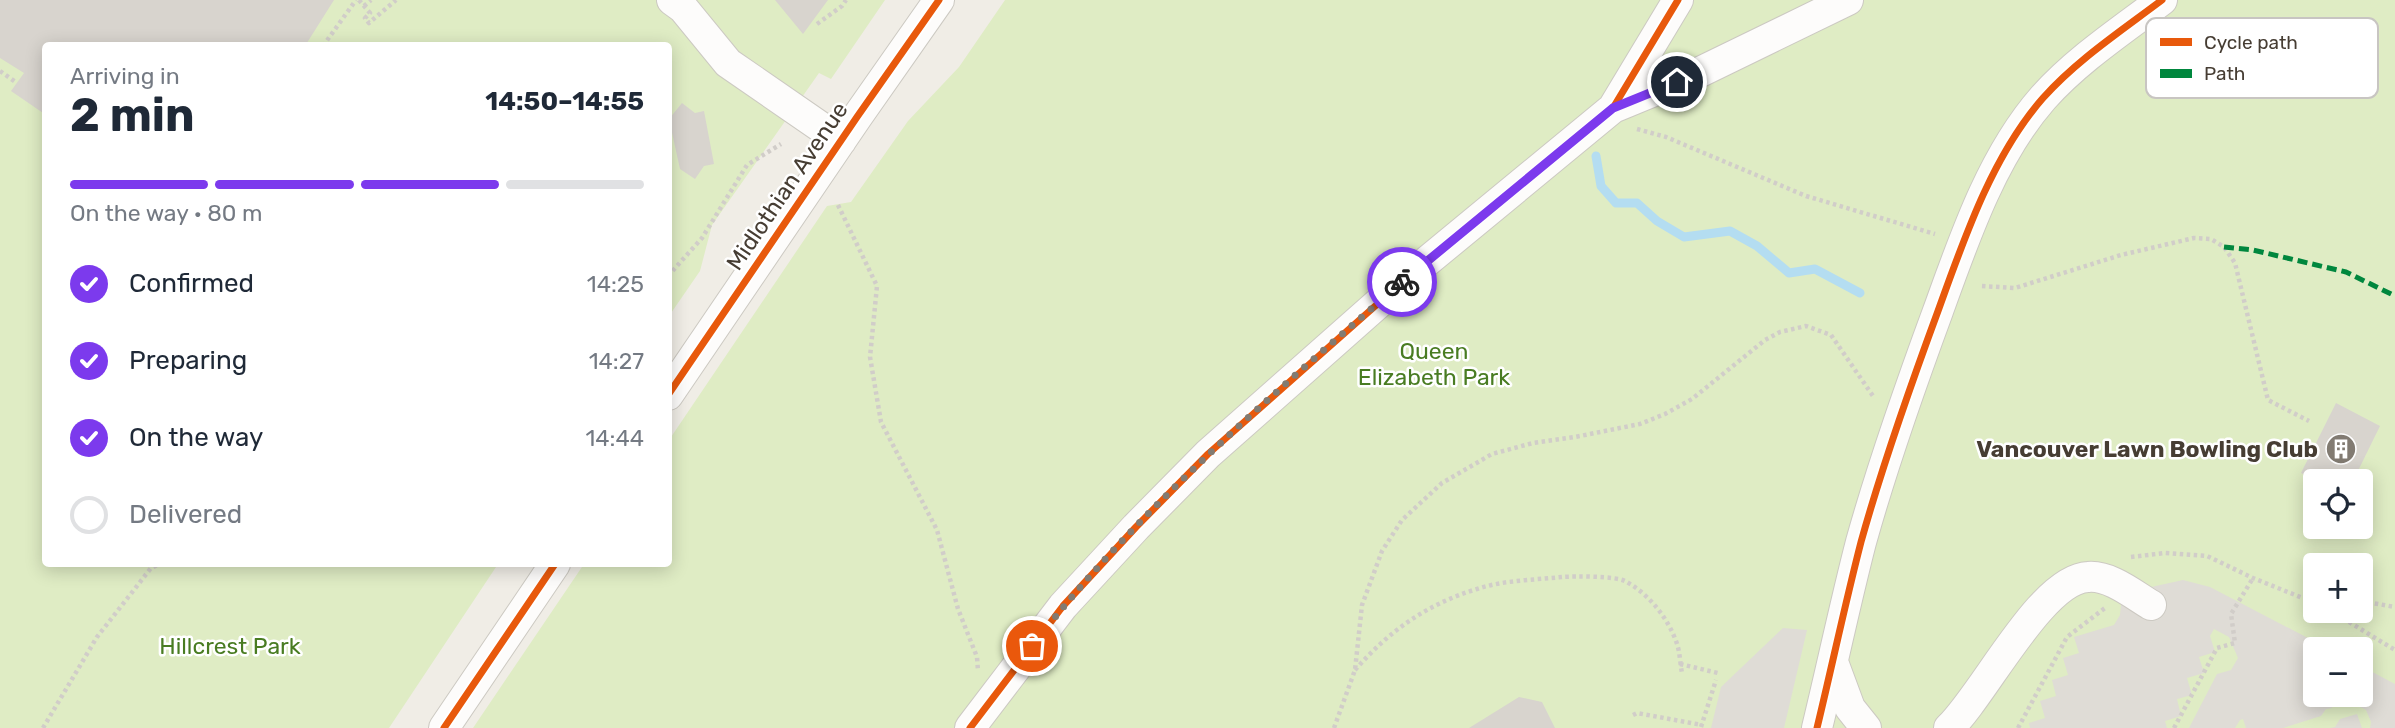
<!DOCTYPE html>
<meta charset="utf-8">
<style>
body{margin:0;font-family:Rubik,sans-serif;background:#f6f6f7;color:#1f2937;height:100vh;display:flex;flex-direction:column;font-size:26px;white-space:nowrap}
*{box-sizing:border-box;margin:0}
p{font-size:23px;color:#747a83}
.icon{flex:none;width:38px;height:38px;fill:none;stroke:currentColor;stroke-width:2;stroke-linecap:round;stroke-linejoin:round}
.map{position:relative;flex:1;overflow:hidden}
.panel{position:absolute;left:42px;top:42px;width:630px;height:525px;display:flex;flex-direction:column;background:#fff;border-radius:7px;box-shadow:0 4px 18px #0003}
.panel>*{flex:none}
.tools{position:absolute;left:2303px;top:469px;display:grid;gap:14px}
.tools a{display:grid;place-items:center;width:70px;height:70px;border-radius:7px;background:#fff;box-shadow:0 4px 18px #0003;font-size:35px}
.pin{position:absolute;display:grid;place-items:center;width:60px;height:60px;color:#fff;margin:-30px;border:4px solid #fff;border-radius:50%;box-shadow:0 2px 7px #0007}
.courier{position:absolute;display:grid;place-items:center;width:70px;height:70px;margin:-35px;border:5px solid #7c3aed;border-radius:50%;background:#fff;color:#222;box-shadow:0 2px 9px #0007}
.overview em{font-style:normal;font-weight:700}
.overview div{display:flex;flex-direction:column-reverse}
.overview{display:flex;align-items:center;justify-content:space-between;height:119px;padding:0 28px}
h1{font-size:46px;font-weight:700;line-height:52px}
.bar{display:grid;grid-template-columns:repeat(4,1fr);gap:10px 7px;align-content:center;height:84px;padding:0 28px}
.bar i{height:9px;border-radius:5px;background:#e0e1e3}
.bar .active{background:#7c3aed}
.bar p{grid-column:span 4}
ol{padding:0 28px;list-style:none}
li{display:flex;align-items:center;gap:21px;height:77px}
li p{margin-inline-start:auto}
li .icon{padding:7px;border-radius:50%;background:#7c3aed;color:#fff;stroke-width:4}
li:last-child{color:#747a83}
li i{width:38px;height:38px;border:4px solid #e0e1e3;border-radius:50%}
.map>svg:first-child{display:block}
.green{fill:#dfecc4;fill-rule:evenodd}
.parking{fill:#dfdcd6}
.lines{fill:none;stroke-linecap:round;stroke-linejoin:round}
.stream{stroke:#b4ddf1;stroke-width:9}
.building{fill:#d8d4ce}
.minor-casing{stroke:#ccc9c2;stroke-width:32}
.path{stroke:#d1cdc9;stroke-width:4.5;stroke-dasharray:3.5 3.5;stroke-linecap:butt}
.minor{stroke:#fdfcfb;stroke-width:30}
.quiet{stroke:#00873e;stroke-width:5;stroke-dasharray:10 5;stroke-linecap:butt}
.cycleway-casing{stroke:#fff;stroke-width:11}
.cycleway{stroke:#e8590c;stroke-width:7}
.done{stroke:#827b72;stroke-width:7;stroke-dasharray:0 12.6}
.route{stroke:#7c3aed;stroke-width:9}
.labels{text-anchor:middle;stroke-width:5;stroke-linejoin:round;paint-order:stroke}
.street-label{font-size:23px;fill:#463d33;stroke:#fff}
.park-label{font-size:23px;fill:#497c22;stroke:#fff}
.poi-label{font-size:23px;font-weight:bold;fill:#463d33;stroke:#fff;text-anchor:end}
.key{fill:#fff;stroke:#c8c5c2;stroke-width:2}
.key-label{font-size:19px;fill:#463d33}
</style>
<div class="map">
<svg width="2395" height="728" viewBox="0 0 2395 728">
<rect width="100%" height="100%" fill="#f0ede6"/>
<!-- green -->
<path class="green" d="M 0,0 L 885,0 L 831,79 L 819,73 L 712,225 L 700,271 L 669,316 L 668,46 L 46,46 L 46,564 L 498,564 L 389,728 L 0,728 Z
M 1005,0 L 2395,0 L 2395,728 L 473,728 L 584,564 L 668,564 L 669,440 L 827,206 L 851,202 L 908,121 L 959,67 ZM 2315,481 L 2361,481 L 2361,527 L 2315,527 ZM 2315,565 L 2361,565 L 2361,611 L 2315,611 ZM 2315,649 L 2361,649 L 2361,695 L 2315,695 Z"/>
<!-- parking -->
<path class="parking" d="M 2183,580 L 2210,587 L 2329,649 L 2315,649 L 2315,695 L 2328,695 L 2332,708 L 2326,709 L 2321,716 L 2283,728 L 2246,728 L 2243,719 L 2240,720 L 2235,728 L 2189,728 L 2217,674 L 2231,670 L 2238,658 L 2229,637 L 2214,629 L 2210,636 L 2215,652 L 2199,657 L 2204,673 L 2187,678 L 2192,695 L 2177,699 L 2181,716 L 2165,721 L 2167,728 L 2030,728 L 2029,723 L 2045,718 L 2040,701 L 2056,696 L 2052,680 L 2068,675 L 2063,658 L 2079,653 L 2074,637 L 2114,625 L 2120,615 L 2121,605 L 2142,589 Z
M 1783,628 L 1807,630 L 1784,728 L 1711,728 L 1721,687 Z
M 2361,666 L 2395,684 L 2395,728 L 2370,728 L 2371,722 L 2366,710 L 2338,695 L 2361,695 Z
M 2357,714 L 2362,728 L 2330,728 L 2335,727 L 2340,719 Z"/>
<g class="lines">
<!-- stream -->
<path class="stream" d="M 1596,156 L 1601,186 L 1616,203 L 1637,203 L 1657,221 L 1684,237 L 1730,231 L 1757,246 L 1789,273 L 1815,269 L 1860,293"/>
</g>
<!-- building -->
<path class="building" d="M 0,0 L 334,0 L 305,46 L 46,46 L 46,115 L 11,91 L 24,73 L 0,58 Z
M 775,0 L 828,0 L 803,34 Z
M 682,103 L 695,113 L 704,111 L 714,164 L 704,166 L 695,179 L 680,169 L 669,119 Z
M 2336,403 L 2380,426 L 2353,481 L 2317,481 L 2301,473 Z
M 1519,697 L 1542,702 L 1555,728 L 1469,728 Z"/>
<g class="lines">
<!-- minor casing -->
<g class="minor-casing">
<path id="minor" d="M 672,0 L 683,8 L 728,63 L 841,141
M 1613,108 L 1698,73 L 1848,0
M 668,395 L 857,117 L 939,0
M 1833,662 L 1850,708 L 1866,728
M 444,728 L 555,564
M 970,728 L 1063,606 L 1136,527 L 1208,454 L 1408,277 L 1613,108 L 1678,0
M 1817,728 C 1832,666 1845,604 1861,542 C 1883,463 1910,387 1938,311 C 1964,239 1992,156 2043,98 C 2077,60 2121,31 2162,0
M 1949,728 C 1984,695 2041,579 2088,577 C 2110,575 2134,595 2151,605"/>
</g>
<!-- path -->
<path class="path" d="M 359,0 L 370,13 L 365,18 L 369,23 L 396,0
M 364,6 L 371,0
M 817,24 L 842,6 L 846,0
M 323,46 L 356,0
M 0,71 L 17,83
M 1637,129 L 1666,137 L 1806,196 L 1935,234
M 838,205 L 877,286 L 870,357 L 881,422 L 937,530 L 958,609 L 977,657 L 978,671
M 668,276 L 702,238 L 747,165 L 781,144
M 1982,286 L 2015,288 L 2121,255 L 2194,238 L 2211,239 L 2224,247 L 2235,263 L 2268,400 L 2309,421
M 2131,557 L 2165,553 L 2207,556 L 2253,578 L 2315,603
M 2361,601 L 2395,607
M 2331,611 L 2395,650
M 1680,664 L 1718,673
M 1355,670 C 1389,631 1427,604 1477,589 C 1504,580 1534,580 1562,577 C 1575,576 1615,576 1625,581 C 1649,594 1667,617 1676,641 C 1680,651 1680,663 1682,673
M 1633,715 L 1637,713 L 1702,725
M 1701,727 L 1716,680
M 43,728 L 97,637 L 151,568 L 160,564
M 1334,728 L 1355,670 L 1362,605 L 1382,551 L 1402,520 L 1442,483 L 1492,454 L 1533,443 L 1575,437 L 1640,424 L 1665,414 L 1692,399 L 1765,340 L 1780,332 L 1806,326 L 1831,335 L 1873,396
M 2018,728 L 2067,637 L 2105,608
M 2174,728 L 2217,648 L 2235,643 L 2231,614 L 2253,578"/>
<!-- minor -->
<use href="#minor" class="minor"/>
<!-- quiet -->
<path class="quiet" d="M 2224,247 L 2253,250 L 2346,272 L 2395,296"/>
<!-- cycleway casing -->
<g class="cycleway-casing">
<path id="cycleway" d="M 668,395 L 857,117 L 939,0
M 444,728 L 555,564
M 970,728 L 1063,606 L 1136,527 L 1208,454 L 1408,277 L 1613,108 L 1678,0
M 1817,728 C 1832,666 1845,604 1861,542 C 1883,463 1910,387 1938,311 C 1964,239 1992,156 2043,98 C 2077,60 2121,31 2162,0"/>
</g>
<!-- cycleway -->
<use href="#cycleway" class="cycleway"/>
</g>
<g class="lines">
<!-- done -->
<path class="done" d="M 1032,646 C 1138,509 1272,395 1402,282"/>
<!-- route -->
<path class="route" d="M 1402,282 L 1613,108 L 1677,82"/>
</g>
<!-- icons -->
<defs>
<g id="building-disc" transform="scale(1.575)"><circle r="9.5" fill="#827b72" stroke="#fff"/><path d="M-4-6H4V6H1V3H-1V6H-4ZM-2.5-4.3h1.7v1.8h-1.7ZM.8-4.3h1.7v1.8H.8ZM-2.5-1h1.7V.8h-1.7ZM.8-1h1.7V.8H.8Z" fill="#fff"/></g>
</defs>
<g fill-rule="evenodd">
<use href="#building-disc" x="2341" y="449"/>
</g>
<g class="labels">
<!-- street labels -->
<g class="street-label">
<text transform="translate(787 186) rotate(-56)" y="8">Midlothian Avenue</text>
</g>
<!-- park labels -->
<g class="park-label">
<text x="1434" y="359">Queen<tspan x="1434" dy="26">Elizabeth Park</tspan></text>
<text x="230" y="654">Hillcrest Park</text>
</g>
<!-- poi labels -->
<g class="poi-label">
<text x="2318" y="457">Vancouver Lawn Bowling Club</text>
</g>
</g>
<!-- legend -->
<rect x="2146" y="18" width="232" height="80" rx="10" class="key"/>
<rect x="2160" y="38" width="32" height="8" fill="#e8590c"/>
<rect x="2160" y="69" width="32" height="9" fill="#00873e"/>
<g class="key-label">
<text x="2204" y="49">Cycle path</text>
<text x="2204" y="80">Path</text>
</g>
</svg>
<div class="tools">
<a><svg class="icon" aria-label="locate" viewBox="0 0 24 24"><circle cx="12" cy="12" r="6"/><path d="M12 2v4M12 18v4M2 12h4M18 12h4"/></svg></a>
<a>+</a>
<a>−</a>
</div>
<div class="pin" style="left:1032px;top:646px;background:#ea580c"><svg class="icon" aria-label="bag" viewBox="0 0 24 24"><path d="M5 8h14l-1 12H6zM9 8a3 3 0 0 1 6 0"/></svg></div>
<div class="pin" style="left:1677px;top:82px;background:#1f2937"><svg class="icon" aria-label="home" viewBox="0 0 24 24"><path d="M3 11l9-7 9 7M6 9v11h12V9"/></svg></div>
<div class="courier" style="left:1402px;top:282px"><svg class="icon" aria-label="bike" viewBox="0 0 24 24"><circle cx="6" cy="16" r="4"/><circle cx="18" cy="16" r="4"/><path d="M6 16l4-8h5l3 8M10 8l3 8H6M13 5h3"/></svg></div>
<section class="panel">
<div class="overview"><div><h1>2 min</h1><p>Arriving in</p></div><em>14:50–14:55</em></div>
<div class="bar"><i class="active"></i><i class="active"></i><i class="active"></i><i></i><p>On the way · 80 m</p></div>
<ol>
<li><svg class="icon" aria-label="check" viewBox="0 0 24 24"><path d="M5 12l5 5 9-10"/></svg>Confirmed<p>14:25</p></li>
<li><svg class="icon" aria-label="check" viewBox="0 0 24 24"><path d="M5 12l5 5 9-10"/></svg>Preparing<p>14:27</p></li>
<li><svg class="icon" aria-label="check" viewBox="0 0 24 24"><path d="M5 12l5 5 9-10"/></svg>On the way<p>14:44</p></li>
<li><i></i>Delivered</li>
</ol>
</section>
</div>
